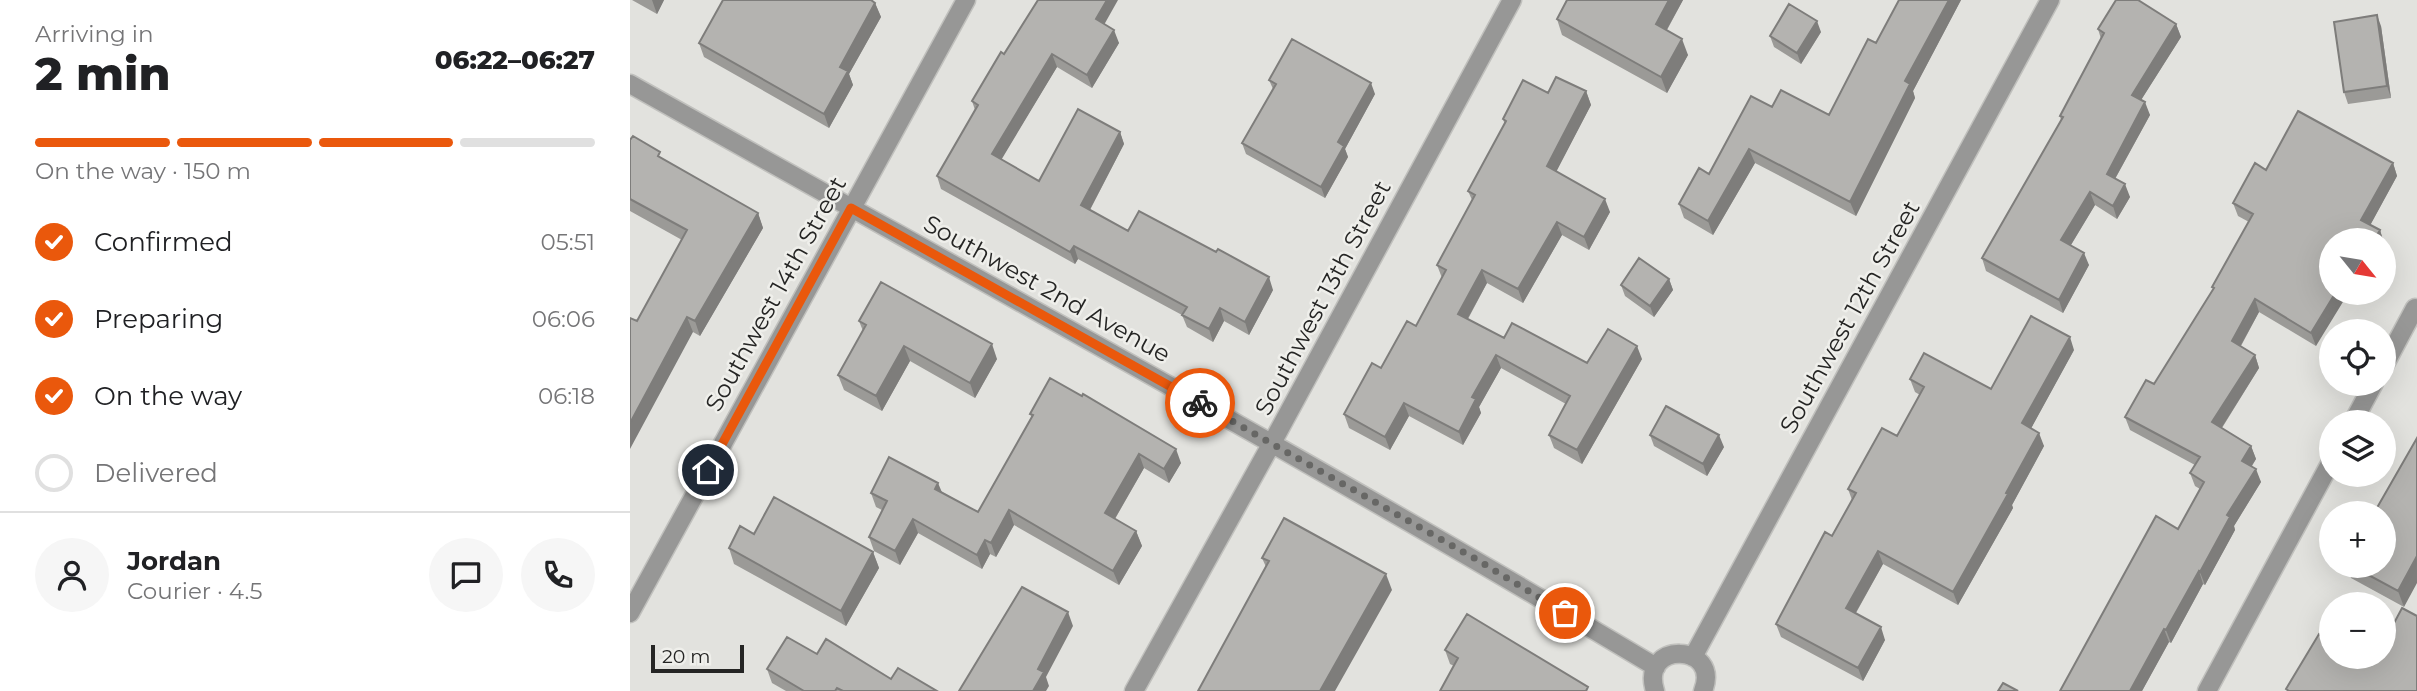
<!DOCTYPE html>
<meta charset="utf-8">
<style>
body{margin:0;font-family:Montserrat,sans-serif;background:#f6f6f6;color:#202124;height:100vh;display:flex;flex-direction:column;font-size:26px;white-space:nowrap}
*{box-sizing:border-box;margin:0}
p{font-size:23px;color:#757577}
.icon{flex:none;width:38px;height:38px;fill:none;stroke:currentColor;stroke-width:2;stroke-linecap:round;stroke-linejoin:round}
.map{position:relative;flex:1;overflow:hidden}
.side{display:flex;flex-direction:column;background:#fff;width:630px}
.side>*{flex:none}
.needle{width:46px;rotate:120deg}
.controls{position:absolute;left:1689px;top:228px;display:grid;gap:14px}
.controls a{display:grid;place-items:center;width:77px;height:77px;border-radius:50%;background:#fff;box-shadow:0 7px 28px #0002;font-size:35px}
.scale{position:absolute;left:21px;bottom:18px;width:93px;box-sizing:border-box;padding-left:7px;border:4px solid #252524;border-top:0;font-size:19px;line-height:24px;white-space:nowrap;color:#252524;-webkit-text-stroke:5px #efefeb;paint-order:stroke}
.pin{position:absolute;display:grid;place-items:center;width:60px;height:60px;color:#fff;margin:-30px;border:4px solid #fff;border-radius:50%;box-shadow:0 2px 7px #0007}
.courier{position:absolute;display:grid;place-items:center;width:70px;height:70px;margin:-35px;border:5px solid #ea580c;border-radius:50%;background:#fff;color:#222;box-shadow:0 2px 9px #0007}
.summary em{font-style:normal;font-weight:800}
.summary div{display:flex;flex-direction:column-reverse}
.summary{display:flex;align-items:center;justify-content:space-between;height:119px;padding:0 35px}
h1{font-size:46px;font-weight:800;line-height:52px}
.bar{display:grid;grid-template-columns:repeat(4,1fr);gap:10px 7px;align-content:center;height:84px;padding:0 35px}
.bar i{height:9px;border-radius:5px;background:#e0e0e0}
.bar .on{background:#ea580c}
.bar p{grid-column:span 4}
.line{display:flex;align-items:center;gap:18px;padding:0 35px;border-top:2px solid #e0e0e0}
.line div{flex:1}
.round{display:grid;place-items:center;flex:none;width:74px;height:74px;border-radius:37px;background:#f6f6f6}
ol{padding:0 35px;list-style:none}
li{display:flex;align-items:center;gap:21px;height:77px}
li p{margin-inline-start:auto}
li .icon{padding:7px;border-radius:50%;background:#ea580c;color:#fff;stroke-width:4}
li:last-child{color:#757577}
li i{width:38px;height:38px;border:4px solid #e0e0e0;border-radius:50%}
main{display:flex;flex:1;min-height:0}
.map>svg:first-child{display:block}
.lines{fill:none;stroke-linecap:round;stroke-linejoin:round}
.minor-casing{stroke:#c0c0bd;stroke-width:21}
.minor{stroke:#979796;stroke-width:18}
.wall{fill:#9b9a97}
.shaded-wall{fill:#7e7d7b}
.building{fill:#b4b3b0;stroke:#7e7d7b;stroke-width:2}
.done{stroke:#676765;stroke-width:7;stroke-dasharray:0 12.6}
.route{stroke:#ea580c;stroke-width:9}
.labels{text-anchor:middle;stroke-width:5;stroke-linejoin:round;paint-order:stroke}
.street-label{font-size:24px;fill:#252524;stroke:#efefeb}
</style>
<main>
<section class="side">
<div class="summary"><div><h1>2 min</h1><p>Arriving in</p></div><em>06:22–06:27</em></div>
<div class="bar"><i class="on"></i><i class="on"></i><i class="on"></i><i></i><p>On the way · 150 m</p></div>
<ol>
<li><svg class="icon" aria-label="check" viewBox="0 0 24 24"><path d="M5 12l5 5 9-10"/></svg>Confirmed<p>05:51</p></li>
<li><svg class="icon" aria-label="check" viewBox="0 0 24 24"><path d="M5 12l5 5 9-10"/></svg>Preparing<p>06:06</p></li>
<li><svg class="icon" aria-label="check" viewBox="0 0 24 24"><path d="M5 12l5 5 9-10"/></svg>On the way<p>06:18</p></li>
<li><i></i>Delivered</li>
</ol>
<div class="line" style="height:126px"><a class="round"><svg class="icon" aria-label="person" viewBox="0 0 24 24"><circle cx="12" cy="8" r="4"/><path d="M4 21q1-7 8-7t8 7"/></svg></a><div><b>Jordan</b><p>Courier · 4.5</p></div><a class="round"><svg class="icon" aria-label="chat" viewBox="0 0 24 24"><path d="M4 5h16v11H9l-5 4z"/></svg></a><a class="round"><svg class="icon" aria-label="phone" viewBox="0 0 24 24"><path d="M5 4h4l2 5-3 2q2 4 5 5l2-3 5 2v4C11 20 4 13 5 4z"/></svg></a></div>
</section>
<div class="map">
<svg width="1787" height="691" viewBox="0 0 1787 691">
<rect width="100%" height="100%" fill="#e2e2de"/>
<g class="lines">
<!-- minor casing -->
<g class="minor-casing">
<path id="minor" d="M 0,84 C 343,277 689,465 1026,667
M 1754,366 L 1785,308
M 1723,422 L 1744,383
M 0,613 L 336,0
M 1063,657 L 1420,0
M 504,691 L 642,443 L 882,0
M 1025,691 C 1009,640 1092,643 1073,691
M 1577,691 L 1701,462"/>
</g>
<!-- minor -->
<use href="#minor" class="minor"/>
</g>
<!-- wall -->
<path class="wall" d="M 2,0 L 34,0 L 27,14 Z
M 937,0 L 1053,0 L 1037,30 L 1058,55 L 1037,93 L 932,35 L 927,19 Z
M 1269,0 L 1331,0 L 1283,91 L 1285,98 L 1226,216 L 1125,163 L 1083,235 L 1054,218 L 1049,204 L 1079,174 L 1142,107 L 1199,115 L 1246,43 Z
M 245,3 L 251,17 L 219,74 L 223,85 L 199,128 L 74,57 L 69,43 Z
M 1546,24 L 1551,37 L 1511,100 L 1520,115 L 1485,179 L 1500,197 L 1487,219 L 1465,205 L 1441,245 L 1459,265 L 1433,313 L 1356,271 L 1352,258 L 1431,120 L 1430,116 L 1471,39 L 1468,29 Z
M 475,25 L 489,43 L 462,88 L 427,67 L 371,159 L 409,181 L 490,132 L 494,144 L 460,210 L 498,231 L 643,290 L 619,335 L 594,321 L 583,342 L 557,327 L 552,315 L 448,259 L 445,264 L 311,189 L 307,176 L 345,110 L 342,101 L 374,54 Z
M 1751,26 L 1761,98 L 1718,104 L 1714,92 Z
M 1191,32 L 1171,64 L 1144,47 L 1140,36 Z
M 639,80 L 745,94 L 715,149 L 718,157 L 695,198 L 616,154 L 612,143 L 643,89 Z
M 956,91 L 961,105 L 926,171 L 980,212 L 959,250 L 932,235 L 893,303 L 857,283 L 838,319 L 874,338 L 957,363 L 1012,359 L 952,464 L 924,448 L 919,435 L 936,404 L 871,368 L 849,407 L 851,413 L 833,445 L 779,416 L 760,450 L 719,428 L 714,414 L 786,326 L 812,278 L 807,265 L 842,200 L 838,191 L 875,125 L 873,119 L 918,93 Z
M 0,140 L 128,213 L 133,228 L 70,336 L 63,332 L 7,321 L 52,240 L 0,211 Z
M 1763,163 L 1767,176 L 1740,225 L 1750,230 L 1753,240 L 1701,240 L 1686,346 L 1629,312 L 1611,346 L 1625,355 L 1629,368 L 1592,428 L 1621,446 L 1626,459 L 1622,466 L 1631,482 L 1604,526 L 1605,530 L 1575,585 L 1573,584 L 1541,643 L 1539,642 L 1512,691 L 1430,691 L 1548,529 L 1570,489 L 1565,486 L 1560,473 L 1565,465 L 1500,430 L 1495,417 L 1524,384 L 1583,290 L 1582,287 L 1619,222 L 1608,216 L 1603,203 L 1636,170 Z
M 1039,279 L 1043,290 L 1024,317 L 995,296 L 991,285 Z
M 229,321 L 367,359 L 345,398 L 280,361 L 252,411 L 214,390 L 208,375 L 233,331 Z
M 1444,350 L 1401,428 L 1414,446 L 1382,505 L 1383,508 L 1328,605 L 1253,564 L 1226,613 L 1255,640 L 1233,681 L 1151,637 L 1146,624 L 1202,536 L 1222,500 L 1218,489 L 1267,436 L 1290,395 L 1285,392 L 1280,379 L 1361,389 Z
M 400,414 L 551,463 L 539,483 L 514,468 L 485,519 L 506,531 L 512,546 L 489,585 L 384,525 L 366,557 L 360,554 L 352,569 L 288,533 L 270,565 L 244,551 L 239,537 L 252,510 L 246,507 L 241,493 L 312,492 L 348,512 L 402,418 Z
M 1020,435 L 1094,447 L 1077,476 L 1024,446 Z
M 1754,513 L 1774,607 L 1721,578 L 1716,565 L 1754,565 Z
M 124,534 L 243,552 L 249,568 L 216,626 L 104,564 L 99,548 Z
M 632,558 L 762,590 L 636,567 Z
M 815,650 L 959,691 L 824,666 L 820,664 Z
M 187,654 L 261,679 L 307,691 L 156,691 L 142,683 L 137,669 Z"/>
<!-- shaded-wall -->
<path class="shaded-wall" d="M 22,0 L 34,0 L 27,14 Z
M 477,0 L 488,0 L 470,32 L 466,19 Z
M 1039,0 L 1053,0 L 1031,40 L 1026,24 Z
M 1319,0 L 1331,0 L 1283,91 L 1285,98 L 1226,216 L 1220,202 L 1275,81 Z
M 245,3 L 251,17 L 219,74 L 223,85 L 199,128 L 194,114 L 210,67 Z
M 1747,15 L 1751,26 L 1761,98 L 1757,86 Z
M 1187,21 L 1191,32 L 1171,64 L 1167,53 Z
M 1546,24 L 1551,37 L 1506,108 L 1502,95 Z
M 484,30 L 489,43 L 462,88 L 457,75 Z
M 1052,39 L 1058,55 L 1037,93 L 1031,77 Z
M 422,54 L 427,67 L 367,167 L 362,154 Z
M 741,83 L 745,94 L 715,149 L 718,157 L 695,198 L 691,187 L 708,142 Z
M 956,91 L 961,105 L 922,180 L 917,166 Z
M 1515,102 L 1520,115 L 1481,186 L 1477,174 Z
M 490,132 L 494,144 L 456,217 L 451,205 Z
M 1119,149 L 1125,163 L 1083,235 L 1078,221 Z
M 1763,163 L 1767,176 L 1736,233 L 1731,220 Z
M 1495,184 L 1500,197 L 1487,219 L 1483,206 Z
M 1460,192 L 1465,205 L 1436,253 L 1431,240 Z
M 975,199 L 980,212 L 959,250 L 954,237 Z
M 128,213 L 133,228 L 70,336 L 65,321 Z
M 927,222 L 932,235 L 893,303 L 888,289 Z
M 1750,230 L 1753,240 L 1744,240 Z
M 444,246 L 448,259 L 445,264 L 440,252 Z
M 1454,253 L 1459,265 L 1433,313 L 1429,300 Z
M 852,270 L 857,283 L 833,327 L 828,314 Z
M 639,277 L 643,290 L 619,335 L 615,322 Z
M 1039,279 L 1043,290 L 1024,317 L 1020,306 Z
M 1706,292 L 1719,292 L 1686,346 L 1681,333 Z
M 1625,299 L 1629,312 L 1606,354 L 1602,341 Z
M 590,308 L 594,321 L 583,342 L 579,329 Z
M 57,317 L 63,332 L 0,449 L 0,423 Z
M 1440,337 L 1444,350 L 1397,436 L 1392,423 Z
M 362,344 L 367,359 L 345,398 L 340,383 Z
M 274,346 L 280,361 L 252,411 L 246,396 Z
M 1007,346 L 1012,359 L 952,464 L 947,450 Z
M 866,355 L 871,368 L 849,407 L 851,413 L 833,445 L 829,432 L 842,397 Z
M 1625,355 L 1629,368 L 1587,435 L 1582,422 Z
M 774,403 L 779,416 L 760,450 L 755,437 Z
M 1409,433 L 1414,446 L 1382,505 L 1383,508 L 1328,605 L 1323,592 Z
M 1089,435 L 1094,447 L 1077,476 L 1073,464 Z
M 1621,446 L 1626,459 L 1617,473 L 1612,461 Z
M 546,449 L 551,463 L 539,483 L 534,469 Z
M 509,454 L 514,468 L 480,527 L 475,513 Z
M 1626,469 L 1631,482 L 1604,526 L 1605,530 L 1575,585 L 1570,572 L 1597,515 Z
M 308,483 L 314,497 L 305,489 Z
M 379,510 L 384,525 L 366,557 L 361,543 Z
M 283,519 L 288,533 L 270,565 L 265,551 Z
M 506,531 L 512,546 L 489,585 L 483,571 Z
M 355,540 L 360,554 L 352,569 L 347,555 Z
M 1248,551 L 1253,564 L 1221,621 L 1216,608 Z
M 243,552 L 249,568 L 216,626 L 211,611 Z
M 1787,556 L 1787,583 L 1774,607 L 1768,591 Z
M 1569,571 L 1573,584 L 1541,643 L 1536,630 Z
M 756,574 L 762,590 L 705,691 L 690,691 Z
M 438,612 L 443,626 L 416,677 L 419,686 L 416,691 L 403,691 L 408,669 Z
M 1251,627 L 1255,640 L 1233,681 L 1228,668 Z
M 1534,629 L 1539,642 L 1512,691 L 1500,691 Z"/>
<!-- building -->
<path class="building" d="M 93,0 L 241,0 L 245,3 L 210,67 L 218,71 L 194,114 L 69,43 Z
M 408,0 L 477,0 L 466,19 L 484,30 L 457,75 L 422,54 L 362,154 L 409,181 L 448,109 L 490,132 L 451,205 L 498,231 L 509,211 L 586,252 L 588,249 L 639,277 L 615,322 L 590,308 L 579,329 L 552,315 L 557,307 L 444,246 L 440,252 L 307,176 L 348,105 L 342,101 L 371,52 L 374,54 Z
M 937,0 L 1039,0 L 1026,24 L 1052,39 L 1031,77 L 927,19 Z
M 1269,0 L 1319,0 L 1275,81 L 1280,84 L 1220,202 L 1119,149 L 1078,221 L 1049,204 L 1069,168 L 1079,174 L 1121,96 L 1142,107 L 1151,90 L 1199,115 L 1238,39 L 1246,43 Z
M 1486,0 L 1508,0 L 1546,24 L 1502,95 L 1515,102 L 1477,174 L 1495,184 L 1483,206 L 1460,192 L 1431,240 L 1454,253 L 1429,300 L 1352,258 L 1433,117 L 1430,116 L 1474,33 L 1468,29 Z
M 1159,4 L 1187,21 L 1167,53 L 1140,36 Z
M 1747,15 L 1757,86 L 1714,92 L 1704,22 Z
M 662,39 L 741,83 L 708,142 L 714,146 L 691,187 L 612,143 L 646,84 L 639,80 Z
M 926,77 L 956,91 L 917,166 L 975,199 L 954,237 L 927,222 L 888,289 L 852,270 L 828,314 L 874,338 L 882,323 L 957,363 L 978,329 L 1007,346 L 947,450 L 919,435 L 940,396 L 866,355 L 842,397 L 846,399 L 829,432 L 774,403 L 755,437 L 714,414 L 742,363 L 751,368 L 777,321 L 786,326 L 816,270 L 807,265 L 845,195 L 838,191 L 876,121 L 873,119 L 893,80 L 918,93 Z
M 1668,111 L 1763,163 L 1731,220 L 1750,230 L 1744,240 L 1701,240 L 1701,292 L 1706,292 L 1681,333 L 1625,299 L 1602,341 L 1625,355 L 1582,422 L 1621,446 L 1612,461 L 1626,469 L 1597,515 L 1600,517 L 1570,572 L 1569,571 L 1536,630 L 1534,629 L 1500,691 L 1430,691 L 1526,516 L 1548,529 L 1574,482 L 1560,473 L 1570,457 L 1495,417 L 1516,380 L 1524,384 L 1584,288 L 1582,287 L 1623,214 L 1603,203 L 1625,163 L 1636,170 Z
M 3,136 L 30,152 L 28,156 L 128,213 L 65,321 L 57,317 L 0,423 L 0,318 L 7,321 L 57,230 L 0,199 L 0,140 Z
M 1009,258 L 1039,279 L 1020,306 L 991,285 Z
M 251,282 L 362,344 L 340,383 L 274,346 L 246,396 L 208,375 L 236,325 L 229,321 Z
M 1401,316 L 1440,337 L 1392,423 L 1409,433 L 1376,493 L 1378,494 L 1323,592 L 1248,551 L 1216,608 L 1251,627 L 1228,668 L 1146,624 L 1195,532 L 1202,536 L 1226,493 L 1218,489 L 1252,428 L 1267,436 L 1294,387 L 1280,379 L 1294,353 L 1361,389 Z
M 420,378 L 452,396 L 453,394 L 546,449 L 534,469 L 509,454 L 475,513 L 506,531 L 483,571 L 379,510 L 361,543 L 355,540 L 347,555 L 283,519 L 265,551 L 239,537 L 257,501 L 241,493 L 259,457 L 308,483 L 305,489 L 348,512 L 403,415 L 400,414 Z
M 1036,406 L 1089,435 L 1073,464 L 1020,435 Z
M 1787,438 L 1787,556 L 1768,591 L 1720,565 L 1754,565 L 1754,513 L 1744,513 Z
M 144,497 L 243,552 L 211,611 L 99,548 L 110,526 L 124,534 Z
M 654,518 L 756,574 L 690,691 L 568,691 L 639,561 L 632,558 Z
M 392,587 L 438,612 L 408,669 L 414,672 L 403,691 L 329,691 Z
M 1772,608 L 1787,616 L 1787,691 L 1659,691 L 1656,689 L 1689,634 L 1701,641 L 1701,656 L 1727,656 L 1741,665 L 1746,656 L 1754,656 L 1754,642 Z
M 837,614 L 958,687 L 956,691 L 810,691 L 828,658 L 815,650 Z
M 157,637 L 187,654 L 196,639 L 261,679 L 268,668 L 307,691 L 213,691 L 207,688 L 205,691 L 174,691 L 137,669 Z
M 1373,683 L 1388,691 L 1368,691 Z"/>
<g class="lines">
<!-- done -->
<path class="done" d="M 570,403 L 844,558 L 935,613"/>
<!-- route -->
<path class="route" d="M 78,470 L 221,208 L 570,403"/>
</g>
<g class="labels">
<!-- street labels -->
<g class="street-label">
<text transform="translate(417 289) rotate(29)" y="8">Southwest 2nd Avenue</text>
<text transform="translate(146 294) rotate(-61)" y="8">Southwest 14th Street</text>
<text transform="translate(693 298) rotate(-62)" y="8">Southwest 13th Street</text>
<text transform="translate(1220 317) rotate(-61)" y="8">Southwest 12th Street</text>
</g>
</g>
</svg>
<div class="controls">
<a><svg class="needle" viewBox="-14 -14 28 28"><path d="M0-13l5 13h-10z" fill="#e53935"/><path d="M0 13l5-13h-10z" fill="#757577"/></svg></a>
<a><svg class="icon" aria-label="locate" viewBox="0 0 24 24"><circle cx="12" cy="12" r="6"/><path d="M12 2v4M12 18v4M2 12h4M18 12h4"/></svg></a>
<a><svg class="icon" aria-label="layers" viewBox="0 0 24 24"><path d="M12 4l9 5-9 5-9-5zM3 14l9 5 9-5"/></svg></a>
<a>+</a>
<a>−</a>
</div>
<div class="scale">20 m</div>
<div class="pin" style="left:935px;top:613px;background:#ea580c"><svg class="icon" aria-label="bag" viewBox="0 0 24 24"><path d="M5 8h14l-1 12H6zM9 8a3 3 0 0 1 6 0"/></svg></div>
<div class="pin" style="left:78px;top:470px;background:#1f2937"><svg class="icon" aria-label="home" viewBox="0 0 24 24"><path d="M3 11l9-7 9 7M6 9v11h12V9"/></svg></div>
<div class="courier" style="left:570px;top:403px"><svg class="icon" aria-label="bike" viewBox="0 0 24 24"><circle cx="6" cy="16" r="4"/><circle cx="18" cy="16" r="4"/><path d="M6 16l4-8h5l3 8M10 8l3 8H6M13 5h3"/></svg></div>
</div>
</main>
